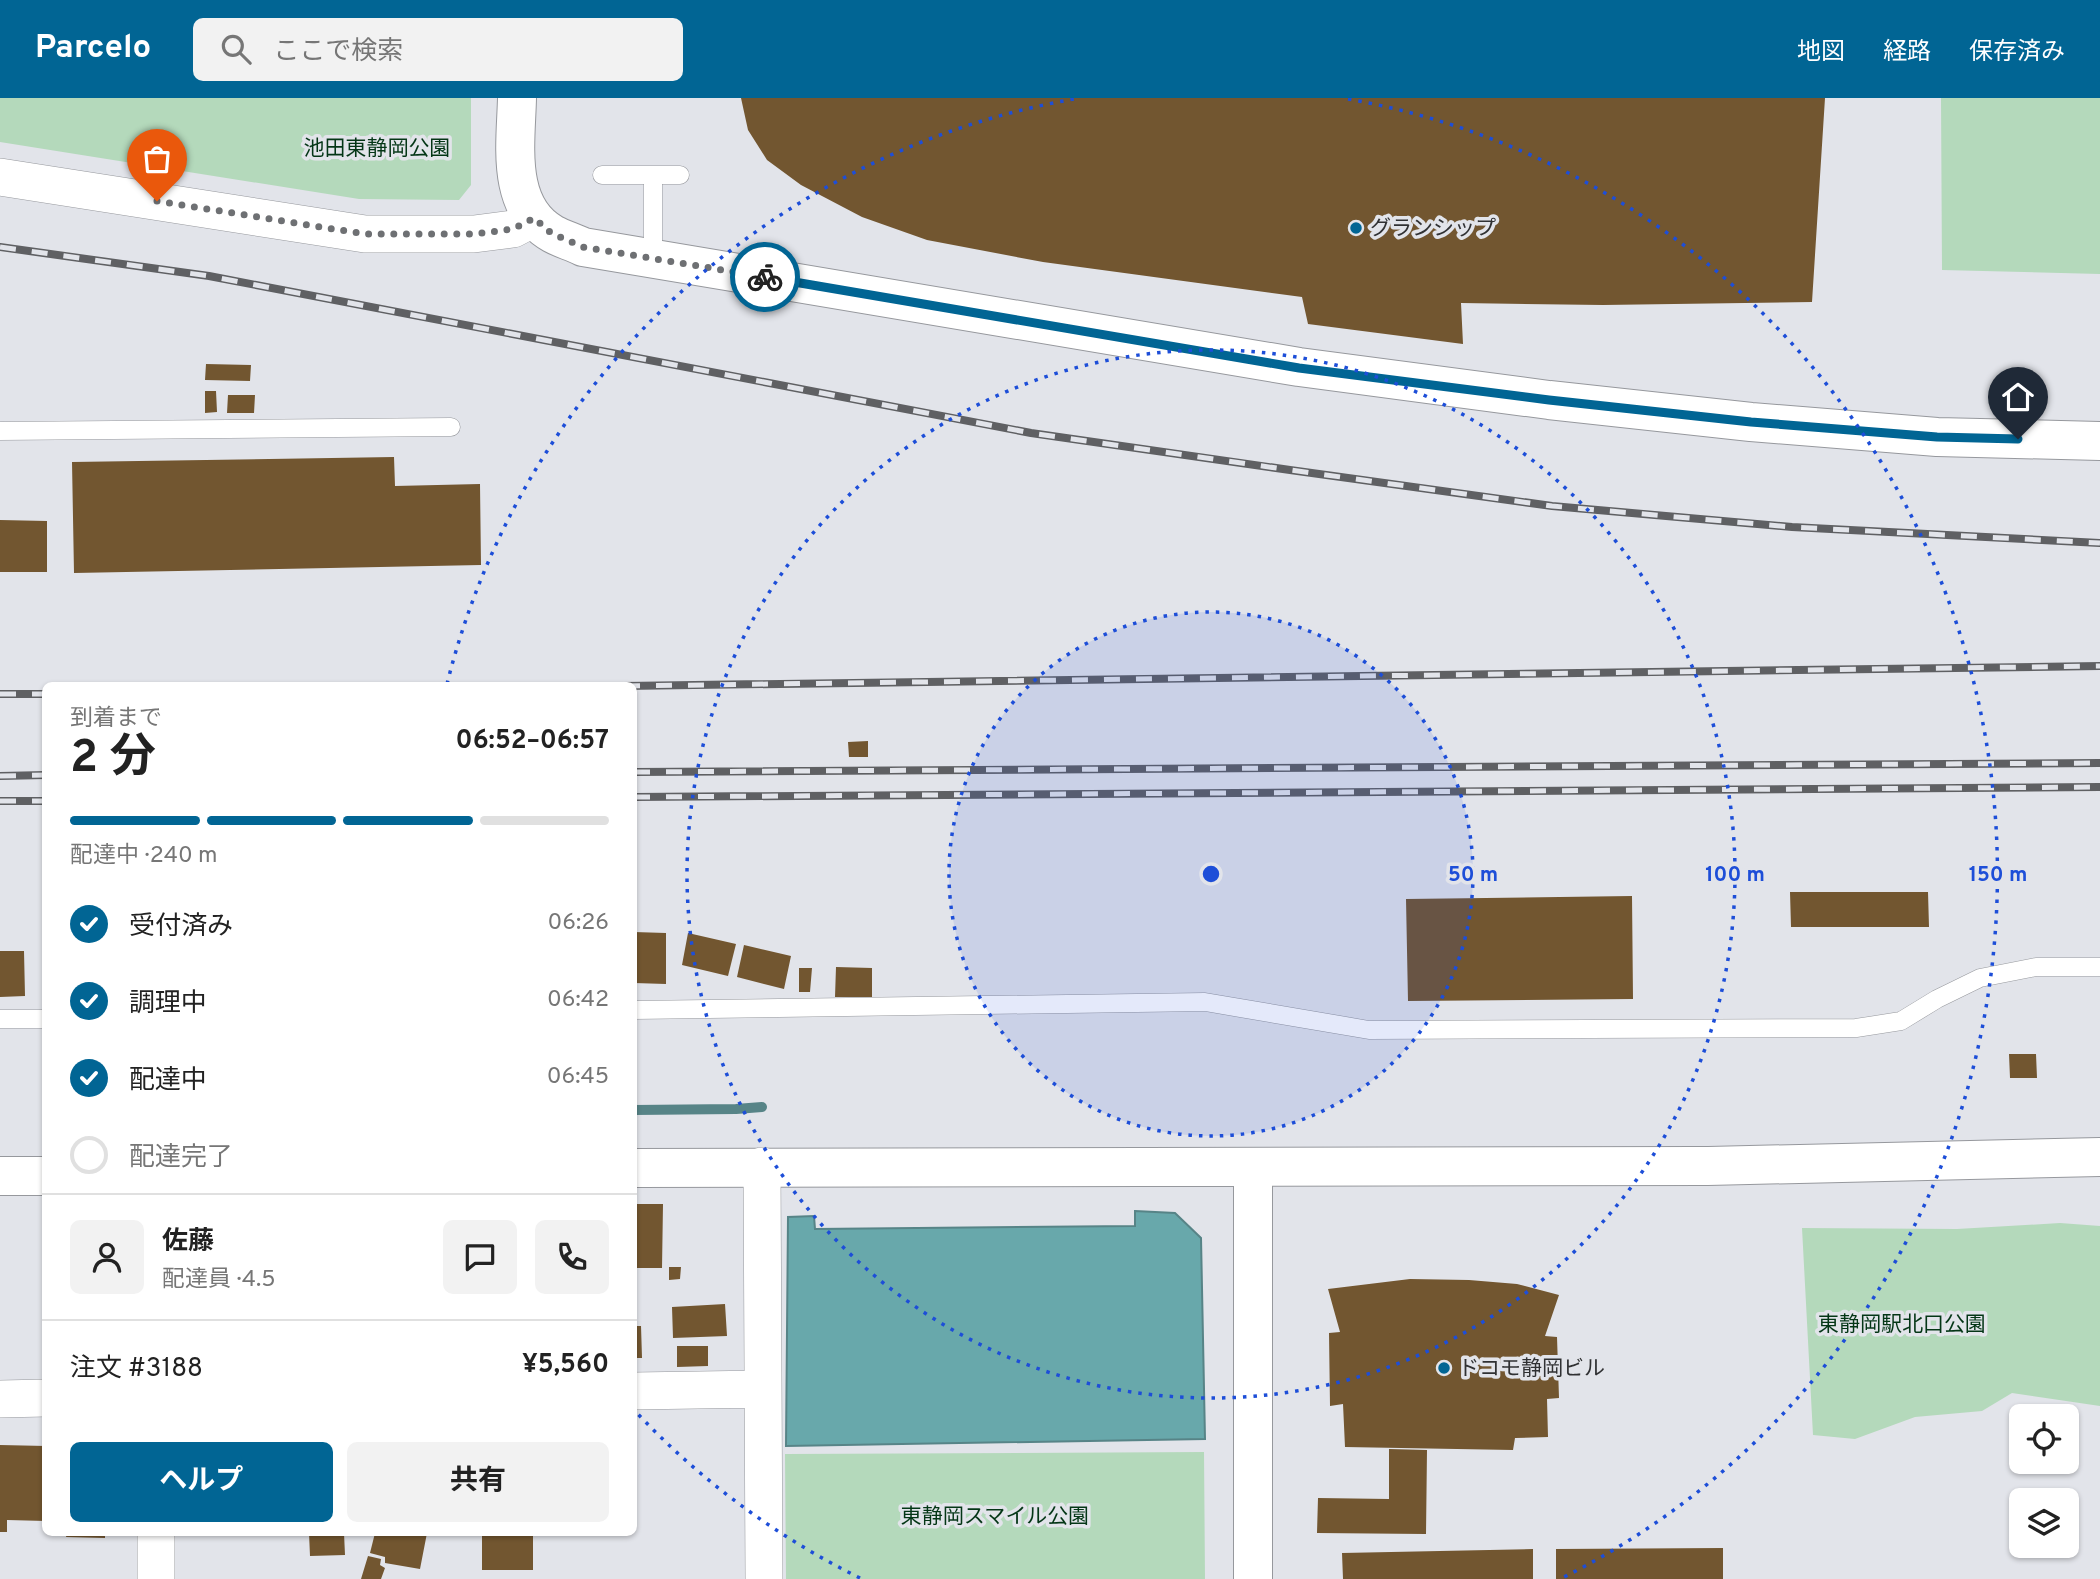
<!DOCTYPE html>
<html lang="ja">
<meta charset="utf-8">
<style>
body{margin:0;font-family:Overpass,"Noto Sans JP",sans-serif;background:#f2f2f2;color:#222;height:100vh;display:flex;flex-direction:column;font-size:26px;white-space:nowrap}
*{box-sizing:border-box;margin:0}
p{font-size:23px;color:#767676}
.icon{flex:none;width:38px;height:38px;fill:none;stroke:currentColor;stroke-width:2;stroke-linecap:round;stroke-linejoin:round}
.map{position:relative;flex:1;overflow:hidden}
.details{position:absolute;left:42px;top:584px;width:595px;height:854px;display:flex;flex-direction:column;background:#fff;border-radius:10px;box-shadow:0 2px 5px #0004}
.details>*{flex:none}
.fabs{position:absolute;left:2009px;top:1306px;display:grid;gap:14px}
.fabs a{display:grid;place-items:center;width:70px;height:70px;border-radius:10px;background:#fff;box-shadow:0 2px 5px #0004;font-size:35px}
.pin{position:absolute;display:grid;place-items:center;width:60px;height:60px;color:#fff;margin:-72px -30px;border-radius:50% 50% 50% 0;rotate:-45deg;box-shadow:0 0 7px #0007}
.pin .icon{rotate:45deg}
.courier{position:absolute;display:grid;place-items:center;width:70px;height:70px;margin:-35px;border:5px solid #016594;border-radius:50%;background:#fff;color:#222;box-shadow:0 2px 9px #0007}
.summary em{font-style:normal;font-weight:700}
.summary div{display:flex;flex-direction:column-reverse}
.summary{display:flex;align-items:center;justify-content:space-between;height:119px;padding:0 28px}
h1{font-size:46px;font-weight:700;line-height:52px}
.bar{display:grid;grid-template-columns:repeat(4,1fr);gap:10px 7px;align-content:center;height:84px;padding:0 28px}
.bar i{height:9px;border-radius:5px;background:#e0e0e0}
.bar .current{background:#016594}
.bar p{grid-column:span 4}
.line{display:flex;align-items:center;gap:18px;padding:0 28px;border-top:2px solid #e0e0e0}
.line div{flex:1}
.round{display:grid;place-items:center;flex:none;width:74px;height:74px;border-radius:10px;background:#f2f2f2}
ol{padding:0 28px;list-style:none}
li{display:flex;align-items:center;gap:21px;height:77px}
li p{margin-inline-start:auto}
li .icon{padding:7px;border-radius:50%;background:#016594;color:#fff;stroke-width:4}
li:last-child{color:#767676}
li i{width:38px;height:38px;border:4px solid #e0e0e0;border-radius:50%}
.action{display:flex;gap:14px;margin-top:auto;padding:14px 28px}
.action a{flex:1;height:80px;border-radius:10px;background:#016594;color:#fff;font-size:28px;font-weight:700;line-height:80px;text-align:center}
.action a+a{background:#f2f2f2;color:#222}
header{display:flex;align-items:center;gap:42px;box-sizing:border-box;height:98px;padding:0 35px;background:#016594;color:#fff}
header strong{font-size:33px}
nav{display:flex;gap:38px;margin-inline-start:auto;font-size:24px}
.search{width:490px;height:63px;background:#f2f2f2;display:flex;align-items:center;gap:18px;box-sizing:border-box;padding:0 24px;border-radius:10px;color:#767676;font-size:26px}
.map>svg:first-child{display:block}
.green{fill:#b4d9bb}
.water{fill:#68a8ab;stroke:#578487;stroke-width:2}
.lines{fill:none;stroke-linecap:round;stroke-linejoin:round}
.stream{stroke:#578487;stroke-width:10}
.building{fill:#725630}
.lane-casing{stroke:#96989d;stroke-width:19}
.street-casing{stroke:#96989d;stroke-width:38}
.secondary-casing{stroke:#96989d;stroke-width:40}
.lane{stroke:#fff;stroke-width:18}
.street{stroke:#fff;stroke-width:37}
.secondary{stroke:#fff;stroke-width:38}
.rail-casing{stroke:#5f6063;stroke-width:8}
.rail{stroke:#e2e4ea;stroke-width:5;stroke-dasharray:16;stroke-linecap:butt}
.done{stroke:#6e7073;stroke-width:7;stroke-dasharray:0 12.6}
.route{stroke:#016594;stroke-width:9}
.ring{fill:none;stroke:#1d4ed8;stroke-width:3.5;stroke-dasharray:3.5 7}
.poi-dot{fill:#016594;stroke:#e2e4ea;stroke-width:2.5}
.labels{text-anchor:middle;stroke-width:7;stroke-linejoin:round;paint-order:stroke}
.park-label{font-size:21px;fill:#043616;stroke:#e2e4ea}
.poi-label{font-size:21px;fill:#303133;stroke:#e2e4ea;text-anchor:start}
.centre{fill:#1d4ed8;stroke:#e2e4ea;stroke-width:3.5}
.ring-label{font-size:21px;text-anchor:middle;font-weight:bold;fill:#1d4ed8;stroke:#e2e4ea;stroke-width:7;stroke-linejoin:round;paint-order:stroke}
</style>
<header>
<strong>Parcelo</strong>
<div class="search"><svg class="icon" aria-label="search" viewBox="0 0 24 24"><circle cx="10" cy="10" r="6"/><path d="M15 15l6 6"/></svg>ここで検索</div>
<nav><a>地図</a><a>経路</a><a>保存済み</a></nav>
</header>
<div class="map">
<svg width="2100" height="1481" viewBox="0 0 2100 1481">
<rect width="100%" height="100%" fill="#e2e4ea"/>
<!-- green -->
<path class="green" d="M 0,0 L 471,0 L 471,87 L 459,102 L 359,101 L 0,44 Z
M 1941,0 L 2100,0 L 2100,176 L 1942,172 Z
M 2060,1125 L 2100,1128 L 2100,1308 L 2012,1295 L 1982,1313 L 1915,1319 L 1855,1341 L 1813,1337 L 1802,1130 L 1957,1131 Z
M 1204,1354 L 1205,1481 L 786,1481 L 785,1356 Z"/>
<!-- water -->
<path class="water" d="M 1135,1113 L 1175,1115 L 1201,1140 L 1205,1341 L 786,1348 L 788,1119 L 814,1118 L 815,1131 L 1135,1128 Z"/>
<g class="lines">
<!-- stream -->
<path class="stream" d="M 634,1012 L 736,1011 L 762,1009"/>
</g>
<!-- building -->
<path class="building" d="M 741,0 L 1825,0 L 1812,204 L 1603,207 L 1461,205 L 1463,246 L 1308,226 L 1302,199 L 1043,164 L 927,142 L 862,119 L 801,87 L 767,62 L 748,32 Z
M 206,266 L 251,267 L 250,283 L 205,282 Z
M 205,293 L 216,293 L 217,314 L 205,315 Z
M 228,297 L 255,297 L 254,315 L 227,315 Z
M 394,359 L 395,388 L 480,386 L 481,467 L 74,475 L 72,364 Z
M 0,422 L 47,423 L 47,474 L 0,474 Z
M 868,643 L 868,659 L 849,659 L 848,644 Z
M 1790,794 L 1928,794 L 1929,829 L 1791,829 Z
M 1632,798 L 1633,901 L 1408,903 L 1406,801 Z
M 634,834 L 666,835 L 666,886 L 634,885 Z
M 688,835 L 736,846 L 728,878 L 682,867 Z
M 744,847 L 791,858 L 784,891 L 737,879 Z
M 0,853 L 24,853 L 25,898 L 0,899 Z
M 836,869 L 872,870 L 872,899 L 835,899 Z
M 799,870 L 812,870 L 810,894 L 799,894 Z
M 2009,956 L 2036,956 L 2037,980 L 2010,980 Z
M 634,1106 L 663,1106 L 662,1170 L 634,1170 Z
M 669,1169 L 681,1169 L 680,1181 L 669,1182 Z
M 1410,1181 L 1469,1182 L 1517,1186 L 1559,1197 L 1545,1238 L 1557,1239 L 1559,1300 L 1547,1301 L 1548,1339 L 1515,1340 L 1513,1352 L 1345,1349 L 1343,1306 L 1330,1308 L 1329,1235 L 1340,1234 L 1328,1191 Z
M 725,1206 L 727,1238 L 673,1240 L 672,1209 Z
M 634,1211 L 636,1211 L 637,1228 L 641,1228 L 642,1260 L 634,1260 Z
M 677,1248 L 708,1248 L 708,1268 L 677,1269 Z
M 0,1347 L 46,1348 L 46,1423 L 7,1422 L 7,1434 L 0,1434 Z
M 1389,1351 L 1427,1352 L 1426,1436 L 1317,1435 L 1318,1400 L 1389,1401 Z
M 67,1435 L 105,1435 L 105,1440 L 66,1439 Z
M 309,1435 L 344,1435 L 345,1457 L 310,1458 Z
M 375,1435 L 427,1435 L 420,1471 L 385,1465 L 385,1459 L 370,1455 Z
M 482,1435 L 533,1435 L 533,1472 L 482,1472 Z
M 1723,1450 L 1723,1481 L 1556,1481 L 1556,1451 Z
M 1533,1451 L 1533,1481 L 1343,1481 L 1342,1455 Z
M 368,1458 L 381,1461 L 380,1467 L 385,1470 L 381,1481 L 361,1481 Z"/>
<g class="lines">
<!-- lane casing -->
<g class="lane-casing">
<path id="lane" d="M 602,77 L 680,77
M 653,77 L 653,161
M 0,333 L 451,329
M 634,912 L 1205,904 L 1369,932 L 1856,930 L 1901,923 L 1937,901 L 1980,880 L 2036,869 L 2100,869
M 0,921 L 46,921"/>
</g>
<!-- street casing -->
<g class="street-casing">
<path id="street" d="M 0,79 L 365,136 L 474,136 L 513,131 L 534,120
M 762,1068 L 764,1481
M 634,1293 L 763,1291
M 0,1301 L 46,1300
M 156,1435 L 156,1481"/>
</g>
<!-- secondary casing -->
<g class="secondary-casing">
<path id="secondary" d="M 517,0 C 516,45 505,109 553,136 C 562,141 573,144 583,149 L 1299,269 L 1549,302 L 1751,324 L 1937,339 L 2100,343
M 1253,1069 L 1253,1481
M 634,1070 L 1708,1068 L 2100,1059
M 0,1078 L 46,1078"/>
</g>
<!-- lane -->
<use href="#lane" class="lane"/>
<!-- street -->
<use href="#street" class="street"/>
<!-- secondary -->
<use href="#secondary" class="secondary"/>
<!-- rail casing -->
<g class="rail-casing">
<path id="rail" d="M 0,149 L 209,178 L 1031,335 L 1290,372 L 1552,408 L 1792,429 L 2100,445
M 624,588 L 2100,568
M 0,596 L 46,596
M 634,674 L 2100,665
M 0,678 L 46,677
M 634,699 L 2100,689
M 0,703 L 46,703"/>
</g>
<!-- rail -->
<use href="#rail" class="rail"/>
</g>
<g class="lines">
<!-- done -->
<path class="done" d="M 157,103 L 365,136 L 474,136 L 513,131 L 534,120 L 551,135 L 583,149 L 765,179"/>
<!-- route -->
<path class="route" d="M 765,179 L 1299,270 L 1549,302 L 1751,324 L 1937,339 L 2018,341"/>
</g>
<!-- distance rings -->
<circle cx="1211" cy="776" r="262" fill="#1d4ed8" fill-opacity=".12"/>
<g class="ring">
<circle cx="1211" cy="776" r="262"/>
<circle cx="1211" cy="776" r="524"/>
<path d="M860 1480A787 787 0 0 1 635 1313M447 586A787 787 0 0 1 1074 1M1348 1A787 787 0 0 1 1562 1480"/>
</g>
<!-- markers -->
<g class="poi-dot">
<circle cx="1356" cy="130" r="7"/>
<circle cx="1444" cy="1270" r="7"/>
</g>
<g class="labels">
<!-- park labels -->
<g class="park-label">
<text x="377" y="57">池田東静岡公園</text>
<text x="1902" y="1233">東静岡駅北口公園</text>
<text x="995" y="1425">東静岡スマイル公園</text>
</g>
<!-- poi labels -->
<g class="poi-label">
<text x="1370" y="137">グランシップ</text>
<text x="1458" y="1277">ドコモ静岡ビル</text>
</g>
</g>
<circle cx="1211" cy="776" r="10" class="centre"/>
<g class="ring-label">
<text x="1473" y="783">50 m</text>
<text x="1735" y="783">100 m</text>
<text x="1998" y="783">150 m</text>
</g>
</svg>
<div class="fabs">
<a><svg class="icon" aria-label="locate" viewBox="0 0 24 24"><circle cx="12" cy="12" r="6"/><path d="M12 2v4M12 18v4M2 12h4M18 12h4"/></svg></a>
<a><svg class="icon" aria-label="layers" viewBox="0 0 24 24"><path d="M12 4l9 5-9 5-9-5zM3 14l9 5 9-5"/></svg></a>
</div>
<div class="pin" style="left:157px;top:103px;background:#ea580c"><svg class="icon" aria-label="bag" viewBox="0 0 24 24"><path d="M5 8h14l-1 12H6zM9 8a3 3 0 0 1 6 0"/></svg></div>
<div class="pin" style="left:2018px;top:341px;background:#1f2937"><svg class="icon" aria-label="home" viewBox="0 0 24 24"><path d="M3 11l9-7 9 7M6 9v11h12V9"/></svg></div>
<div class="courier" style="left:765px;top:179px"><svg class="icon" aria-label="bike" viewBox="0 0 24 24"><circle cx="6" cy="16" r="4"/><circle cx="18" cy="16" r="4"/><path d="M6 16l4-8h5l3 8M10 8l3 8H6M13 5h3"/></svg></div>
<section class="details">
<div class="summary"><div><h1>2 分</h1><p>到着まで</p></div><em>06:52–06:57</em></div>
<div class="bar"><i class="current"></i><i class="current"></i><i class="current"></i><i></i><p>配達中 · 240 m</p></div>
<ol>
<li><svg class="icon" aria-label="check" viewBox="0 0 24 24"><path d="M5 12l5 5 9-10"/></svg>受付済み<p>06:26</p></li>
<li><svg class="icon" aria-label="check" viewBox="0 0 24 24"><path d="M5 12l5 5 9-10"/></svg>調理中<p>06:42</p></li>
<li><svg class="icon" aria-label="check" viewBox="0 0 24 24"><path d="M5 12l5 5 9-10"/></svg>配達中<p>06:45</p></li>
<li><i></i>配達完了</li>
</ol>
<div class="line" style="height:126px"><a class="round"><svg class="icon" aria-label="person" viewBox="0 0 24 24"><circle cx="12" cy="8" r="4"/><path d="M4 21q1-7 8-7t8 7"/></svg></a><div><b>佐藤</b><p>配達員 · 4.5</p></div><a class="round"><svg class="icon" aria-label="chat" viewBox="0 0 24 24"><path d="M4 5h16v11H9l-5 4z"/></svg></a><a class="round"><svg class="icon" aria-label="phone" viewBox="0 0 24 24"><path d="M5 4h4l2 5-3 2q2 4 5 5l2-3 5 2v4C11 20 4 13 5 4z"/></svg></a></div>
<div class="line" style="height:91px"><div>注文 #3188</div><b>¥5,560</b></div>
<div class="action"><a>ヘルプ</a><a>共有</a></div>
</section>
</div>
